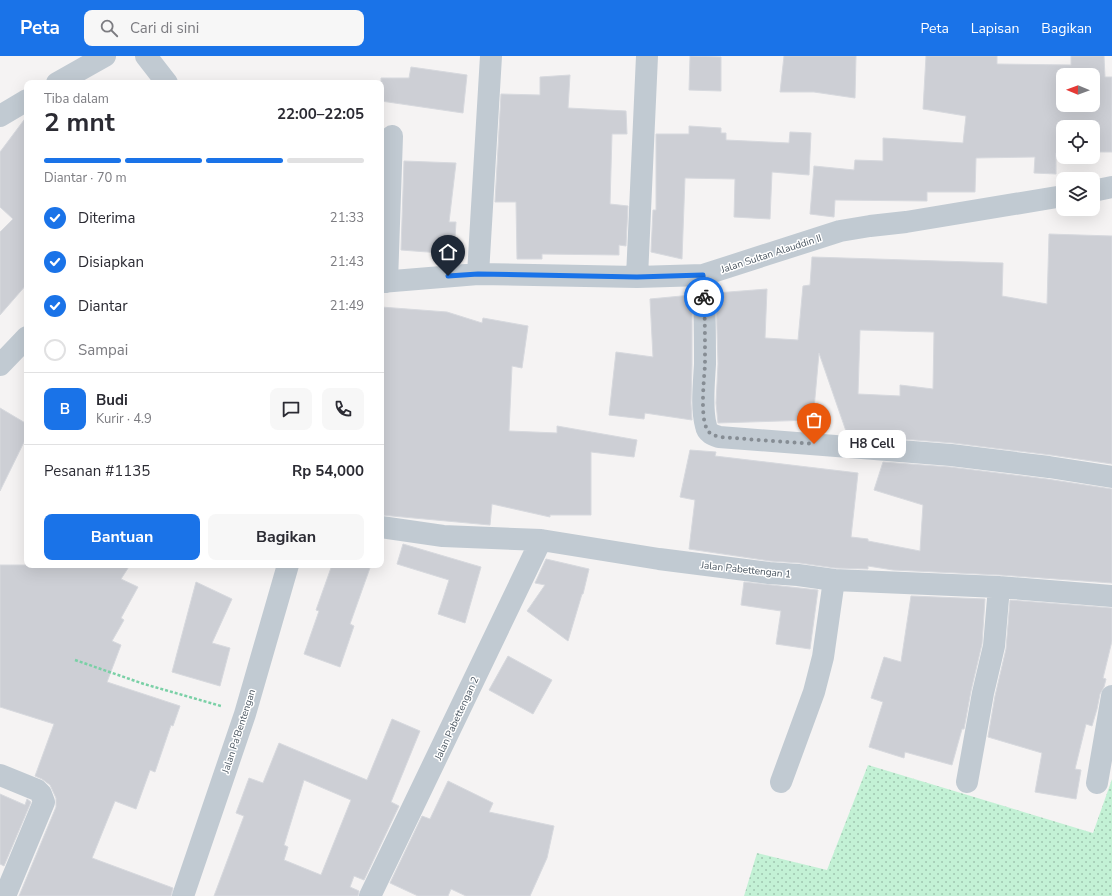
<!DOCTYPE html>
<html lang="id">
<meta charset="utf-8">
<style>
body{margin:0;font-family:"Nunito Sans",sans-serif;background:#f7f7f7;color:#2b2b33;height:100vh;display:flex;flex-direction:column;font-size:15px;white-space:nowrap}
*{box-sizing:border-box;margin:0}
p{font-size:13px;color:#7c7c81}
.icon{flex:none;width:22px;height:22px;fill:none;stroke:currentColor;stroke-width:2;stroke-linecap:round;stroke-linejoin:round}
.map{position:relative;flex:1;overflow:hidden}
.drawer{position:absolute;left:24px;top:24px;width:360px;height:488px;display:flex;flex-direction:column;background:#fff;border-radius:8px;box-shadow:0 4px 16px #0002}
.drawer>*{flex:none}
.needle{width:26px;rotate:271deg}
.tools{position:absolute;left:1056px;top:12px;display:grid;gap:8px}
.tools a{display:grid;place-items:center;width:44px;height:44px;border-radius:8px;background:#fff;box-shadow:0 4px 16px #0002;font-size:20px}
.pin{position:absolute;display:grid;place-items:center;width:34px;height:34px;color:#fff;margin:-41px -17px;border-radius:50% 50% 50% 0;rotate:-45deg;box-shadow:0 0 4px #0007}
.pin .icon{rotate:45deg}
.courier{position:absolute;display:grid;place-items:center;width:40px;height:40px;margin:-20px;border:3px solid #1a73e8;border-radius:50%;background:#fff;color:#222;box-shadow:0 1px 5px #0007}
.bubble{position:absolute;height:28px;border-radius:8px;background:#fff;box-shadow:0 4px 16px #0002;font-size:13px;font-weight:700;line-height:28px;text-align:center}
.head em{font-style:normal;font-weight:700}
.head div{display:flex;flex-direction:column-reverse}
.head{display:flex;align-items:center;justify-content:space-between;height:68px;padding:0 20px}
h1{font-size:26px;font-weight:700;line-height:30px}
.bar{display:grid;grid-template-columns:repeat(4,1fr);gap:6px 4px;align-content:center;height:48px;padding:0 20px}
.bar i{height:5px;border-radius:3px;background:#e1e1e2}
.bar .on{background:#1a73e8}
.bar p{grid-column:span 4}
.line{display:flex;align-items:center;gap:10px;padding:0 20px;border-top:1px solid #e1e1e2}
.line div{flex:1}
.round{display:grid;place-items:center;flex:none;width:42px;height:42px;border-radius:8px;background:#f7f7f7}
ol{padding:0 20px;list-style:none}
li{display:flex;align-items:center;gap:12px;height:44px}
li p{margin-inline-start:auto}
li .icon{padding:4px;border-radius:50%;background:#1a73e8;color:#fff;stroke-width:4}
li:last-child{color:#7c7c81}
li i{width:22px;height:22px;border:2px solid #e1e1e2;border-radius:50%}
.action{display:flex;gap:8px;margin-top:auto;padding:8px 20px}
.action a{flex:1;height:46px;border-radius:8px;background:#1a73e8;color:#fff;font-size:16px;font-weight:700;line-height:46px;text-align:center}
.action a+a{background:#f7f7f7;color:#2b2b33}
header{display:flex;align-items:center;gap:24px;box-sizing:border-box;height:56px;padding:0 20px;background:#1a73e8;color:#fff}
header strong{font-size:19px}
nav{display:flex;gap:22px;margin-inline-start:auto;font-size:14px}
.search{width:280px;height:36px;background:#f7f7f7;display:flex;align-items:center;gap:10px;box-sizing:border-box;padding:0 14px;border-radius:8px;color:#7c7c81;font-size:15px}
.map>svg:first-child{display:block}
.grass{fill:url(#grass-dots)}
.building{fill:#cdcfd5;stroke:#d7d9de;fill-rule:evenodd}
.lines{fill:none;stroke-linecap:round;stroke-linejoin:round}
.path{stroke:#7ad0a6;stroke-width:2.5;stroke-dasharray:3 2;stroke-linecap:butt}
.minor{stroke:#c1cad2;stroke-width:22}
.done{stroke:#868d94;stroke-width:4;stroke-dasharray:0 7.2}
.route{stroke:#1a73e8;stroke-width:5}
.labels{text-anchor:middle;stroke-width:3;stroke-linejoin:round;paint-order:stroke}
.street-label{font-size:10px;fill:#4a5661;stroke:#fff}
</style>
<header>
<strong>Peta</strong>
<div class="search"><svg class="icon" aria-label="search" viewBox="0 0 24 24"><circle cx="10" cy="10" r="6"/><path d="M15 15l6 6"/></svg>Cari di sini</div>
<nav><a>Peta</a><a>Lapisan</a><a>Bagikan</a></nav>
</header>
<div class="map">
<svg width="1112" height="840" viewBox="0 0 1112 840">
<defs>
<pattern id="grass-dots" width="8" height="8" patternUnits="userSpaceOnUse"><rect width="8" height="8" fill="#c3f1d5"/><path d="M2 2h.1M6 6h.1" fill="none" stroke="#a0c6b0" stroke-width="1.8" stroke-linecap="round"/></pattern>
</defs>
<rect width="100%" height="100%" fill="#f5f3f3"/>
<!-- grass -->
<path class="grass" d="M 868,709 L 1093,777 L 1112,723 L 1112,840 L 744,840 L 757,797 L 827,814 Z"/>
<!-- building -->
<path class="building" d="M 690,0 L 721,1 L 721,35 L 689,34 Z
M 784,0 L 856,0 L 855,42 L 814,36 L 780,36 Z
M 926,0 L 997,0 L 997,8 L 1071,9 L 1071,0 L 1104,0 L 1105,21 L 1112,21 L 1112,96 L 1093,96 L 1093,71 L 1063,71 L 1063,97 L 1056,97 L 1056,118 L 1034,117 L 1035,101 L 976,102 L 975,136 L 927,136 L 927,145 L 835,144 L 834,161 L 810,158 L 814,110 L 854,114 L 855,104 L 883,105 L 883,82 L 963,87 L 966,60 L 923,53 ZM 1063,19 L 1093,19 L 1093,49 L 1063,49 Z
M 411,11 L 467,19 L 463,57 L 381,45 L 381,22 L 409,22 Z
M 570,19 L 568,52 L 626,55 L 627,78 L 612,78 L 610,148 L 628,150 L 626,190 L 619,189 L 619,199 L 542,198 L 542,203 L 517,203 L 516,146 L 495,146 L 501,38 L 540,39 L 540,21 Z
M 27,60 L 27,228 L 0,259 L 0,176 L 13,163 L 0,151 L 0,96 Z
M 689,70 L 721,72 L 721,77 L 726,77 L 726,84 L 789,87 L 790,76 L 811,77 L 809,119 L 772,116 L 770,163 L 734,161 L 735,123 L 685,122 L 682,203 L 651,196 L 653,154 L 656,154 L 656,78 L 689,78 Z
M 404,105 L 456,107 L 449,166 L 456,166 L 454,198 L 401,194 Z
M 1049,178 L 1112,180 L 1112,408 L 1051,399 L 953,387 L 890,382 L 892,376 L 856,376 L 856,379 L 847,378 L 819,297 L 813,364 L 718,367 L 716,347 L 718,308 L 716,237 L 767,233 L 765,282 L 798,284 L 803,230 L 810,229 L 812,201 L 1003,207 L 1002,240 L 1047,248 ZM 860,274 L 934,276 L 933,333 L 900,329 L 900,340 L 858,338 Z
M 692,239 L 692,308 L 691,347 L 692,364 L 645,357 L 644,363 L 609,359 L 616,296 L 653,301 L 650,243 Z
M 381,251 L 447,256 L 482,267 L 483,262 L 528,270 L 522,312 L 512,310 L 509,375 L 557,377 L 557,370 L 637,384 L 634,401 L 591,396 L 591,459 L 550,459 L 550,461 L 492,448 L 490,469 L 381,459 Z
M 0,352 L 27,368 L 27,380 L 0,435 Z
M 690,394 L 716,396 L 715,400 L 858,417 L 851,481 L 868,483 L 868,485 L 920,495 L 923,449 L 874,434 L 883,406 L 950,411 L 1047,423 L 1112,433 L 1112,527 L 1000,519 L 893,514 L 868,510 L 868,513 L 835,512 L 800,507 L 770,505 L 689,493 L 695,444 L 680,441 Z
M 403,488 L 481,511 L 465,567 L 438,558 L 449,524 L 397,508 Z
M 546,503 L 589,513 L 583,538 L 582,538 L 568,585 L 527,555 L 545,529 L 535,527 Z
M 0,509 L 130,509 L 121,523 L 138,531 L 121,562 L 124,564 L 112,585 L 121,589 L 107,626 L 180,650 L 173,670 L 171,669 L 155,716 L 150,714 L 136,753 L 115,745 L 92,802 L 173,832 L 171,840 L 19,840 L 56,751 L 56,742 L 50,729 L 42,723 L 35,720 L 54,668 L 0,651 Z
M 332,509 L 371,509 L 350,568 L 354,570 L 340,611 L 304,598 L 319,555 L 316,554 Z
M 196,526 L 232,543 L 212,587 L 230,592 L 220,630 L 172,616 Z
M 744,526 L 818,534 L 810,593 L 776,588 L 781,555 L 741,549 Z
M 911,540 L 985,543 L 982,588 L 971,635 L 964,673 L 962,673 L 952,709 L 905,696 L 904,702 L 869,691 L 883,646 L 871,642 L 884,601 L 901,606 Z
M 1010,544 L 1112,552 L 1112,585 L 1103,622 L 1106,623 L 1104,631 L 1100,638 L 1097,653 L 1092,670 L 1086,668 L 1075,713 L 1081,714 L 1076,743 L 1035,736 L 1042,697 L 988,681 L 995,640 L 1006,593 Z
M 508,600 L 552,624 L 533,658 L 489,634 Z
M 392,663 L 420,675 L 391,746 L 399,750 L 364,824 L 354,820 L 350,831 L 359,835 L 358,840 L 214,840 L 244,760 L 236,757 L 249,722 L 263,727 L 279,687 L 367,724 ZM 304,724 L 351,744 L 321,819 L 284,804 L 288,791 L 284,789 Z
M 448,725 L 493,747 L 489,756 L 554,770 L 547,802 L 530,840 L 466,840 L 451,833 L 448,840 L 418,840 L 390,827 L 422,760 L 430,763 Z
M 0,738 L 25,749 L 27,743 L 31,746 L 4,810 L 0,808 Z"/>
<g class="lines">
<!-- path -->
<path class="path" d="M 75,604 L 144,628 L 221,650"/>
<!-- minor -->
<path class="minor" d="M 146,0 L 167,27
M 57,27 L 105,0
M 0,60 L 27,44
M 1093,135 L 1112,131
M 478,218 L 491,0
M 703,219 C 705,249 705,278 705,308 C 704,327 701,352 706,370 C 707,377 713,379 719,381 L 951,399 L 1049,411 L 1112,421
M 637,221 L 647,0
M 381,226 L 478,218 L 637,221 L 703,219 L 840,175 L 870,170 L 906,166 L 1063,140
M 387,226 L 392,80
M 0,309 L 27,281
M 381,471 L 443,480 L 541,484 L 659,503 L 769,517 L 798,519 L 834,524 L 999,531 L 1112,540
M 0,719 L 37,734 L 41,738 L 44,746 L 5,840
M 781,726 L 814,636 L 823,601 L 834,524
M 967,726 L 983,637 L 994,590 L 999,531
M 1097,727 L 1112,640
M 183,840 L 245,658 L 288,509
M 370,840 L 541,484"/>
</g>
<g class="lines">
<!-- done -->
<path class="done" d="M 704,241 C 705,264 705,286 705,309 C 704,323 700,361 707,373 C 709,378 714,379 719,381 L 814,388"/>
<!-- route -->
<path class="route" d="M 448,220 L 478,218 L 637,221 L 703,219 L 704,241"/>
</g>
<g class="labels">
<!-- street labels -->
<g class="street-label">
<text transform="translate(771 197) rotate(-18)" y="4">Jalan Sultan Alauddin II</text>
<text transform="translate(746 513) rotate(6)" y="4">Jalan Pabettengan 1</text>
<text transform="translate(456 662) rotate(-65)" y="4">Jalan Pabettengan 2</text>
<text transform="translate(238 675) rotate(-72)" y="4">Jalan Pa'Bentengan</text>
</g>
</g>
</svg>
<div class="tools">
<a><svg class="needle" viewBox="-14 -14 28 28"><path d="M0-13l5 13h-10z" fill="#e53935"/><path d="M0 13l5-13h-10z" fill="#7c7c81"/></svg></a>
<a><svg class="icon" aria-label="locate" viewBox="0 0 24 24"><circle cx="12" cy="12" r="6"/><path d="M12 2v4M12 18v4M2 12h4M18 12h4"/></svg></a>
<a><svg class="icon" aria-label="layers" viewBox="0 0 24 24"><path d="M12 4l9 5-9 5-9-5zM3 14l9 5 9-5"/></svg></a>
</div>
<div class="pin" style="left:814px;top:388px;background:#ea580c"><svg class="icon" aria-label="bag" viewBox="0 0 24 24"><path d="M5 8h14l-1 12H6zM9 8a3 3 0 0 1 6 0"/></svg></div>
<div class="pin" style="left:448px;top:220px;background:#1f2937"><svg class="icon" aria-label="home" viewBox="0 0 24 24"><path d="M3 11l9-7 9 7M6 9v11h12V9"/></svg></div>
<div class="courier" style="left:704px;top:241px"><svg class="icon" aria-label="bike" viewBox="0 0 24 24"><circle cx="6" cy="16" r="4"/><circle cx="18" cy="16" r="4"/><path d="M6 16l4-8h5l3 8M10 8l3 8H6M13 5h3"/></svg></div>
<div class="bubble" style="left:838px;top:374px;width:68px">H8 Cell</div>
<section class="drawer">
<div class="head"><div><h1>2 mnt</h1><p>Tiba dalam</p></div><em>22:00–22:05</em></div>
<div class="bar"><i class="on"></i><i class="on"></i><i class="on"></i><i></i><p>Diantar · 70 m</p></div>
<ol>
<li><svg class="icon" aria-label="check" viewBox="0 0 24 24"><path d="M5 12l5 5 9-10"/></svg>Diterima<p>21:33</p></li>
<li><svg class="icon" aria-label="check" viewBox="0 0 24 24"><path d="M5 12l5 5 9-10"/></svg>Disiapkan<p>21:43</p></li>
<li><svg class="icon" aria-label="check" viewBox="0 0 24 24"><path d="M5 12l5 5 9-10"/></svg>Diantar<p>21:49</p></li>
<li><i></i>Sampai</li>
</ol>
<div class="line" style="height:72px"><b class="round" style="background:#1a73e8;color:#fff">B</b><div><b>Budi</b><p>Kurir · 4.9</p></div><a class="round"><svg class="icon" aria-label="chat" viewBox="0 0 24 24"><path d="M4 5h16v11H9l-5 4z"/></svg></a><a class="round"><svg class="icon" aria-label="phone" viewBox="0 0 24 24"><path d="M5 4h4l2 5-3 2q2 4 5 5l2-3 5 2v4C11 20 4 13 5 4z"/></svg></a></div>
<div class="line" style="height:52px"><div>Pesanan #1135</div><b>Rp 54,000</b></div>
<div class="action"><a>Bantuan</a><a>Bagikan</a></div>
</section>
</div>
